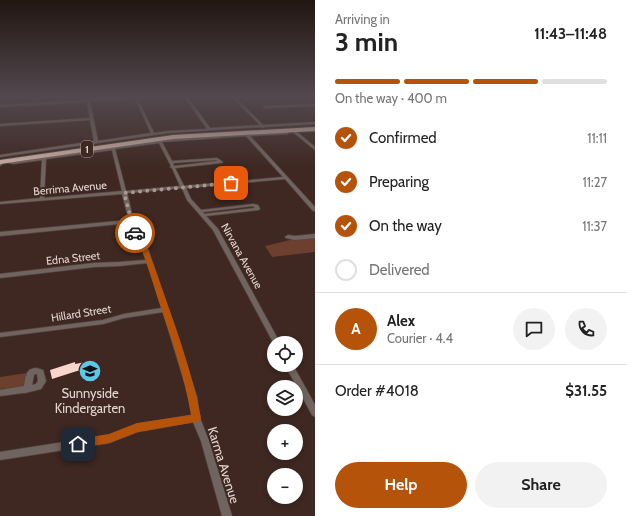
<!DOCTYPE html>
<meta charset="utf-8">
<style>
body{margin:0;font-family:Cabin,sans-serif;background:#f2f2f2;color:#222;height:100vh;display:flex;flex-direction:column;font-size:15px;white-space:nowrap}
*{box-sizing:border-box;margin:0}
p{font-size:13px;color:#767676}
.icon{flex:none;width:22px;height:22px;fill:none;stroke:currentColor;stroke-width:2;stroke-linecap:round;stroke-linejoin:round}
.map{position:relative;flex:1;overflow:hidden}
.drawer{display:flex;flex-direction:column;background:#fff;width:312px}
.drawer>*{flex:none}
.tools{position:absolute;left:267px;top:336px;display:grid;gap:8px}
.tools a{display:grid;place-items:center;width:36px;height:36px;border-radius:50%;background:#fff;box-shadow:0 2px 6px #0003;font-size:20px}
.pin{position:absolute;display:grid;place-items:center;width:34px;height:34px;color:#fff;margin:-17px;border-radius:8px;box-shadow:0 2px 6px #0006}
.courier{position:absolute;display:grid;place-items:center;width:40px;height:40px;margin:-20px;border:3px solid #b45309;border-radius:50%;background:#fff;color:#222;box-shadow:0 1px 5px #0007}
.overview em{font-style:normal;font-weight:700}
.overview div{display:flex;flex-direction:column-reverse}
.overview{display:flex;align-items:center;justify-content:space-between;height:68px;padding:0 20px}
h1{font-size:26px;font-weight:700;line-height:30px}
.bar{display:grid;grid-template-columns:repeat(4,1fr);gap:6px 4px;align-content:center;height:48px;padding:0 20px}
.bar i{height:5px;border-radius:3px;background:#e0e0e0}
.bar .selected{background:#b45309}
.bar p{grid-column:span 4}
.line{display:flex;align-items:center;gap:10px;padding:0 20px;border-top:1px solid #e0e0e0}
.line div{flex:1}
.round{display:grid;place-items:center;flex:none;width:42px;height:42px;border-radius:21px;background:#f2f2f2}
ol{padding:0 20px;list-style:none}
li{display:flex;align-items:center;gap:12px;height:44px}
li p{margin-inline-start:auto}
li .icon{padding:4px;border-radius:50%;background:#b45309;color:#fff;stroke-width:4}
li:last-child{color:#767676}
li i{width:22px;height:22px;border:2px solid #e0e0e0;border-radius:50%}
.primary-button{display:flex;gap:8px;margin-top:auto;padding:8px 20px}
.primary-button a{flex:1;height:46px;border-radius:24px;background:#b45309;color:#fff;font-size:16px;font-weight:700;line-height:46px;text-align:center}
.primary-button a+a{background:#f2f2f2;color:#222}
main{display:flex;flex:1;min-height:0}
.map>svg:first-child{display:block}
.green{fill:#6c3f2f}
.building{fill:#fad5c9}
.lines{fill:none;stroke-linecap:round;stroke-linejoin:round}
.street-casing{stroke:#58443d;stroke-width:1.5}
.highway-casing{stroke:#58443d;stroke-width:2}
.street{fill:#706460;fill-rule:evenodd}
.highway{fill:#caaea4;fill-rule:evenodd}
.route{fill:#b45309}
.done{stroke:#a99892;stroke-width:4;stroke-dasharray:0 7.2}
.labels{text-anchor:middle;stroke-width:4;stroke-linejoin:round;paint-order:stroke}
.shield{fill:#3e2821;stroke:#b2a09b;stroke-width:1}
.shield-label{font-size:10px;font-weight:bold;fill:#e3d4cf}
.street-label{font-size:11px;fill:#e3d4cf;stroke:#3e2821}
.near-poi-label{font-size:13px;fill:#e3d4cf;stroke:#3e2821}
.near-street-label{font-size:13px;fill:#e3d4cf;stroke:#3e2821}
</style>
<main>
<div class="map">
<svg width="315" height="516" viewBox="0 0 315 516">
<rect width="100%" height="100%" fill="#3e2821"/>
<!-- green -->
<path class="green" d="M 315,238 L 315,252 L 272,257 L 265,246 L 290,240 Z
M 27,373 L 26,386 L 0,389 L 0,377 Z"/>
<!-- building -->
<path class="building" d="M 91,361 L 91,369 L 77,371 L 52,379 L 50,370 L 75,362 L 75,364 Z"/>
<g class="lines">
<!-- street casing -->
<g class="street-casing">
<path id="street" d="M 137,96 L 153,96 L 137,98 L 154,133 L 168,131 L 207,129 L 184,96 L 187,96 L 210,128 L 260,125 L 231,96 L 234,96 L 263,125 L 315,122 L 315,124 L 265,127 L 263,128 L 261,127 L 168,133 L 0,157 L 0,155 L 94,141 L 90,120 L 0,126 L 0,124 L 90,118 L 87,102 L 0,107 L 0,105 L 87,100 L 88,99 L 134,97 L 134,99 L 133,99 L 90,101 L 98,141 L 151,133 L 135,98 Z
M 310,96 L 315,96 L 315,98 L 310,97 Z
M 315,104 L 315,106 L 265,108 L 263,107 L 265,106 Z
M 294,131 L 296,131 L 315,147 L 315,150 L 294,133 Z
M 287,132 L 288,132 L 288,134 L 250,136 L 315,207 L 315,211 L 313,211 L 285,179 L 186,188 L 191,199 L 201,210 L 253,204 L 258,205 L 260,209 L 258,210 L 206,216 L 218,229 L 280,343 L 274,343 L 274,344 L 213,230 L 187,200 L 182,188 L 127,193 L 137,235 L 147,246 L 173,323 L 197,397 L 200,418 L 209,441 L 232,516 L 222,516 L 201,441 L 193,422 L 137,432 L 109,443 L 0,460 L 0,452 L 109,435 L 137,424 L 192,415 L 189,397 L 163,312 L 124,318 L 103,324 L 0,337 L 0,333 L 103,320 L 124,314 L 162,308 L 147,263 L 119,266 L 94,267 L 0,278 L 0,274 L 94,263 L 119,262 L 146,260 L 141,246 L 132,235 L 129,223 L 0,236 L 0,232 L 129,220 L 122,194 L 0,204 L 0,202 L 40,198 L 42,160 L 13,164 L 5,162 L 0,166 L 0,163 L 4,160 L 13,162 L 169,139 ZM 246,136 L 283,177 L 184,186 L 175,168 L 221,163 L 223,162 L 217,158 L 172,161 L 162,142 ZM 159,143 L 171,166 L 170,167 L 172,168 L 180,186 L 126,191 L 115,149 ZM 112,150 L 122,191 L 44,198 L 46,159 ZM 216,160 L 217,161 L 174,166 L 173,163 ZM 253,206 L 255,208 L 204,214 L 203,212 Z
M 315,234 L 315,238 L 295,240 L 286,238 L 285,237 L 288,235 L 295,236 Z
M 285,365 L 293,365 L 315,405 L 315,417 L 312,415 Z
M 36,368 L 43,370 L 46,381 L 41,389 L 25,393 L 23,393 L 0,396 L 0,390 L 24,386 C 26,377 25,369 36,368 ZM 35,374 L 37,374 L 38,381 L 36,384 L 32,385 L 34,375 Z"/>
</g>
<!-- highway casing -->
<g class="highway-casing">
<path id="highway" d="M 315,127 L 315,131 L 173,139 L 0,164 L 0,160 L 173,135 Z"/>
</g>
<!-- street -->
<use href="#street" class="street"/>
<!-- highway -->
<use href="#highway" class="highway"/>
</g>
<!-- sky -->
<linearGradient id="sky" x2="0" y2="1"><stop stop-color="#221612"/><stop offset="0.57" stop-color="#52484e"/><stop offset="1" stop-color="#52484e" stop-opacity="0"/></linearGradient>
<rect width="315" height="169" fill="url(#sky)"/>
<!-- route -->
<path class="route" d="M 133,232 L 137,232 C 151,252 157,275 165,297 C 179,336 193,377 201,418 L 200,421 L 196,422 L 138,432 L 109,443 L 78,448 L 74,447 L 73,444 L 74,440 L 78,439 L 109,434 L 137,423 L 191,415 C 184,374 170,335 157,296 C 150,274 145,252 132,233 Z"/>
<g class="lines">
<!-- done -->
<path class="done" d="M 135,233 L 124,193 L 231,183"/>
</g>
<!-- icons -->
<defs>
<g id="school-disc" transform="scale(1.15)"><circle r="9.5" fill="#5cc7e7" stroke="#3e2821"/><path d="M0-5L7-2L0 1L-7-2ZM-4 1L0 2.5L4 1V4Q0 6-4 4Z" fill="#111"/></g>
</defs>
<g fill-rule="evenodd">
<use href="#school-disc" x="90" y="371"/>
</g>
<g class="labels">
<!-- shield labels -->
<rect class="shield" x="81" y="141" width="12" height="16" rx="3"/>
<g class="shield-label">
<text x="87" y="153">1</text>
</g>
<!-- street labels -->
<g class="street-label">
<text transform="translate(70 188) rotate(-5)" y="4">Berrima Avenue</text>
<text transform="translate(242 256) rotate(61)" y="4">Nirvana Avenue</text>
<text transform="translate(73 258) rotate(-6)" y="4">Edna Street</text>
<text transform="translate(81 313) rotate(-9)" y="4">Hillard Street</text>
</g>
<!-- near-poi labels -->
<g class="near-poi-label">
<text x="90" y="398">Sunnyside<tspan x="90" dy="15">Kindergarten</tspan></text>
</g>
<!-- near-street labels -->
<g class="near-street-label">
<text transform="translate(224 465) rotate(73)" y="5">Karma Avenue</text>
</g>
</g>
</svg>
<div class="tools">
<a><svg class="icon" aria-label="locate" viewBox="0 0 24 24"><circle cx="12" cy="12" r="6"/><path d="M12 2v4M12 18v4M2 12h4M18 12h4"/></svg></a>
<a><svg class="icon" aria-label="layers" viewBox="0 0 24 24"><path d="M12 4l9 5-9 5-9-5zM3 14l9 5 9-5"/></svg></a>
<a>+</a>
<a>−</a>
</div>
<div class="pin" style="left:231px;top:183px;background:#ea580c"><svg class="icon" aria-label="bag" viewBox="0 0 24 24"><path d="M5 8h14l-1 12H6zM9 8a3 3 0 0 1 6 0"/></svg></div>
<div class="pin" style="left:78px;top:444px;background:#1f2937"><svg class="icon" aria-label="home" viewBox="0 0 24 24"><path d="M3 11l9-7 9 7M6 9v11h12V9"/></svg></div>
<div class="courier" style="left:135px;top:233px"><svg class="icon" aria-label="car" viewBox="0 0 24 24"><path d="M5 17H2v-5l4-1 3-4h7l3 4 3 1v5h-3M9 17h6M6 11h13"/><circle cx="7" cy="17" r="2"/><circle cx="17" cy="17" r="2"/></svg></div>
</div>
<section class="drawer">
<div class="overview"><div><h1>3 min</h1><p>Arriving in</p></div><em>11:43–11:48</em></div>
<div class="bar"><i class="selected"></i><i class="selected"></i><i class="selected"></i><i></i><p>On the way · 400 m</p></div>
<ol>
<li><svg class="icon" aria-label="check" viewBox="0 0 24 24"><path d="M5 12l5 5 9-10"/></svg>Confirmed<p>11:11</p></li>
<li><svg class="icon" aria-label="check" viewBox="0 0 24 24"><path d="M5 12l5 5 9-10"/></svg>Preparing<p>11:27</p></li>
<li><svg class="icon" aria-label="check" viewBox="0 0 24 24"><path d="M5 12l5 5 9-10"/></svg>On the way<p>11:37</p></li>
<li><i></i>Delivered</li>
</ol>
<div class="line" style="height:72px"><b class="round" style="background:#b45309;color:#fff">A</b><div><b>Alex</b><p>Courier · 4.4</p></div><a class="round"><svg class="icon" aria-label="chat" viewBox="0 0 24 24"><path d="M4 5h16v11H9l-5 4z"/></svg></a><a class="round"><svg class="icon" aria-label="phone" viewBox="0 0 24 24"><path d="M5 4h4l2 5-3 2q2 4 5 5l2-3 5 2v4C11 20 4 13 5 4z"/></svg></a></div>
<div class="line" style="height:52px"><div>Order #4018</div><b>$31.55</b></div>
<div class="primary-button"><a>Help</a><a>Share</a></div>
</section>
</main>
